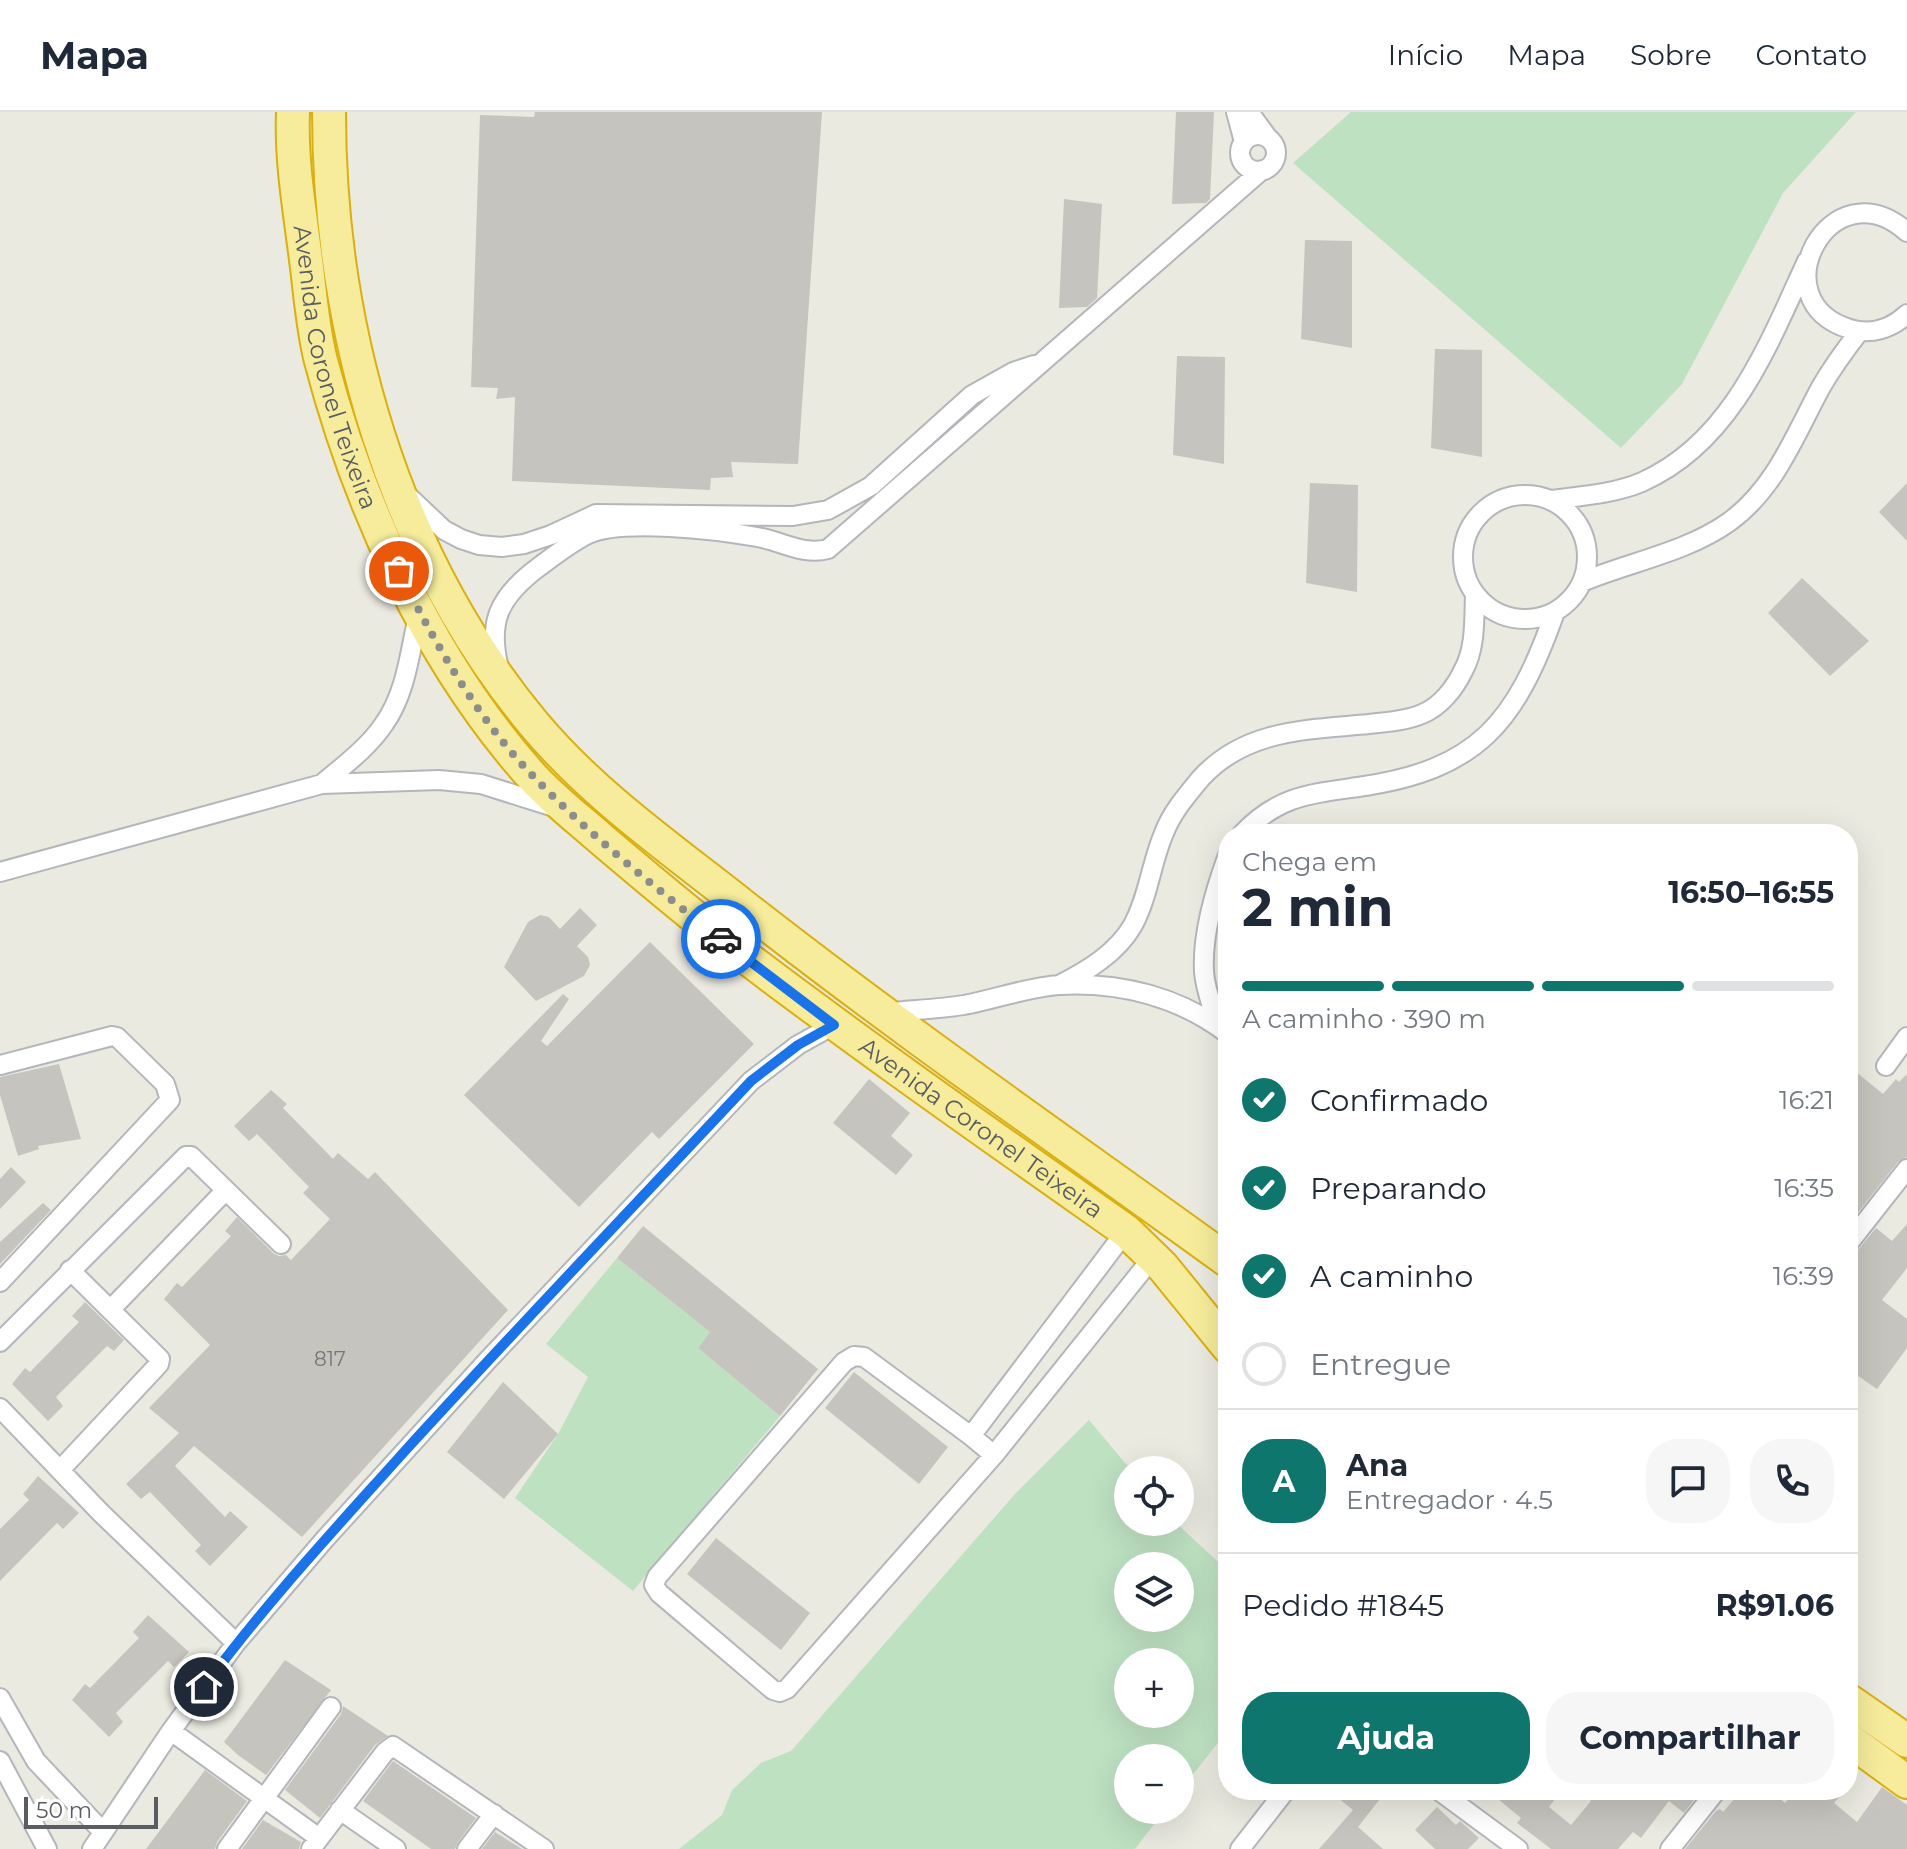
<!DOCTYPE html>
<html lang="pt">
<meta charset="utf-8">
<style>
body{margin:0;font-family:Montserrat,sans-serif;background:#f6f6f7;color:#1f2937;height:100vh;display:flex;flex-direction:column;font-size:30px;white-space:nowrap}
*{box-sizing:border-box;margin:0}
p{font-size:26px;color:#747a83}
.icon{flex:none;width:44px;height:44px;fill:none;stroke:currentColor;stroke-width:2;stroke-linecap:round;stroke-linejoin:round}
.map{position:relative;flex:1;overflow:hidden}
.details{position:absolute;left:1218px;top:712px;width:640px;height:976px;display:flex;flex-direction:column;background:#fff;border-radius:32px;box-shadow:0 8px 32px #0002}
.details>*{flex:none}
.controls{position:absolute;left:1114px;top:1344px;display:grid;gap:16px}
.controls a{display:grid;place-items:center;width:80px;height:80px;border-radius:50%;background:#fff;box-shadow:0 8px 32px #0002;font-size:40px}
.scale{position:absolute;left:24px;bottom:20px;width:134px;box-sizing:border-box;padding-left:8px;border:4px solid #595c60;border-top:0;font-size:22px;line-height:28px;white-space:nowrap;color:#595c60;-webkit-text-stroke:6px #fff;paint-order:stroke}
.pin{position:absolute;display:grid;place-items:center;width:68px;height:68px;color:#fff;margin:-34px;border:4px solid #fff;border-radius:50%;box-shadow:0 2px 8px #0007}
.courier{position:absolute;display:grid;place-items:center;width:80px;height:80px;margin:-40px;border:6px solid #1a73e8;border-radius:50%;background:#fff;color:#222;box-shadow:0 2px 10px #0007}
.summary em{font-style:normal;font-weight:700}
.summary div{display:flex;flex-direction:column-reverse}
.summary{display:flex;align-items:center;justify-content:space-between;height:136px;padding:0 24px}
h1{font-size:52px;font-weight:700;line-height:60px}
.bar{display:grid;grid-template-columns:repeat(4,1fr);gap:12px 8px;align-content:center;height:96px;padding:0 24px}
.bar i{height:10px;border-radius:6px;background:#e0e1e3}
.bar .active{background:#0f766e}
.bar p{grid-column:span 4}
.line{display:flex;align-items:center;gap:20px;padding:0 24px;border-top:2px solid #e0e1e3}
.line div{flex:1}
.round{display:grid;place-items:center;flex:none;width:84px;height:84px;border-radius:32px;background:#f6f6f7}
ol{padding:0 24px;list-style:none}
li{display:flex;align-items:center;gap:24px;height:88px}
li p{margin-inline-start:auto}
li .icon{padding:8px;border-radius:50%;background:#0f766e;color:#fff;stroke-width:4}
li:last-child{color:#747a83}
li i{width:44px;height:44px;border:4px solid #e0e1e3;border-radius:50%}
.action{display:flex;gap:16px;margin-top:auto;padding:16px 24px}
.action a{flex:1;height:92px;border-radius:32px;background:#0f766e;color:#fff;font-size:32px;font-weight:700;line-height:92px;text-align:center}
.action a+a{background:#f6f6f7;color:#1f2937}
header{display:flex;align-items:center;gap:48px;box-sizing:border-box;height:112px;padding:0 40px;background:#fff;border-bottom:2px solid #e0e1e3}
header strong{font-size:38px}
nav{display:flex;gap:44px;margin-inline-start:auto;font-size:28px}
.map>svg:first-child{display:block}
.green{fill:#bee1c2;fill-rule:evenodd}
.building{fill:#c6c4be}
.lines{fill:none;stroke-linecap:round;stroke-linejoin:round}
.minor-casing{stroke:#b3b6ba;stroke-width:22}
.trunk-casing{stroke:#dbaf10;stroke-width:36}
.minor{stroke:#fff;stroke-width:18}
.trunk{stroke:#f6ec9b;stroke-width:32}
.done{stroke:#8c8e8d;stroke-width:8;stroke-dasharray:0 14.4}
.route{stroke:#1a73e8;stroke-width:10}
.labels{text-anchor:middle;stroke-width:6;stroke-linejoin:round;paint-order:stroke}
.number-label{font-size:20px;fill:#747678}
.street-label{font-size:24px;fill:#595c60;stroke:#fff}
</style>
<header>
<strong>Mapa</strong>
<nav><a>Início</a><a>Mapa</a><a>Sobre</a><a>Contato</a></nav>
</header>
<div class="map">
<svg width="1907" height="1737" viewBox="0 0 1907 1737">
<rect width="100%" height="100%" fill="#ebeae1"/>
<!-- green -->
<path class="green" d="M 1351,0 L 1856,0 L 1783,81 L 1682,272 L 1621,336 L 1293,51 Z
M 617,1146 L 710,1220 L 698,1236 L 780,1304 L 633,1479 L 515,1386 L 558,1322 L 588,1265 L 546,1232 Z
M 1089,1308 L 1131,1358 L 1128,1358 L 1128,1410 L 1175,1410 L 1228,1459 L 1228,1618 L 1180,1679 L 1180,1646 L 1128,1646 L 1128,1698 L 1165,1698 L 1135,1737 L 679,1737 L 722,1703 L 732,1678 L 761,1651 L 791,1639 L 1015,1382 ZM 1180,1454 L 1180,1506 L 1128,1506 L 1128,1454 ZM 1128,1550 L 1180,1550 L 1180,1602 L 1128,1602 Z"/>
<!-- building -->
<path class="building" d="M 535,0 L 822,0 L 798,352 L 731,350 L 733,365 L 711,366 L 710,378 L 512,369 L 515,285 L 496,287 L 498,276 L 471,275 L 480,3 L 534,5 Z
M 1176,0 L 1214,0 L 1210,87 L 1206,91 L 1172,92 Z
M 1064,87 L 1102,92 L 1097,186 L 1087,195 L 1059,196 Z
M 1305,128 L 1352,129 L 1352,236 L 1301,227 Z
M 1435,237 L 1482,238 L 1482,345 L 1431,336 Z
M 1177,244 L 1225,245 L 1224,352 L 1173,343 Z
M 1310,371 L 1358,373 L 1357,480 L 1306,471 Z
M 1907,371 L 1907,429 L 1879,400 Z
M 1802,466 L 1869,529 L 1830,564 L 1768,501 Z
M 580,796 L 597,813 L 577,834 L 588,845 L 590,853 L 584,864 L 536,889 L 504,855 L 528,810 L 540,803 L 549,805 L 560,817 Z
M 650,830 L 754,932 L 659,1027 L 652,1020 L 579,1095 L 464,983 L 563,882 L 569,887 L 541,929 L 547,934 Z
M 59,952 L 81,1027 L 38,1034 L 39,1037 L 18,1044 L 0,983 L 0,965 Z
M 1856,960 L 1883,982 L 1896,967 L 1899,970 L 1907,962 L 1907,1045 L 1898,1050 L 1848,1113 L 1848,968 Z
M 869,967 L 910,1001 L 891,1024 L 913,1043 L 896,1063 L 833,1011 Z
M 271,978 L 287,992 L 283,996 L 333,1047 L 338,1041 L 368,1067 L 375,1060 L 508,1198 L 302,1425 L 194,1334 L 175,1354 L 225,1405 L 230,1399 L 248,1415 L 210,1454 L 195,1439 L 201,1433 L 150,1380 L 141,1387 L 126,1372 L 179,1321 L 149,1296 L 210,1233 L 164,1187 L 177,1171 L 182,1175 L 231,1124 L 225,1119 L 237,1105 L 273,1141 L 279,1144 L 286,1143 L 291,1148 L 330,1107 L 303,1081 L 309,1075 L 257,1022 L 249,1029 L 234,1014 Z
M 11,1055 L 26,1070 L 0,1097 L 0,1067 Z
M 43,1091 L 51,1098 L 0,1152 L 0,1130 Z
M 1907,1112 L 1907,1156 L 1882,1188 L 1907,1207 L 1907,1236 L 1877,1277 L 1848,1257 L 1848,1144 L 1857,1139 L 1876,1116 L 1892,1129 Z
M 643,1114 L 818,1257 L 780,1304 L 698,1236 L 710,1220 L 617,1146 Z
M 85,1190 L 124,1228 L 114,1239 L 107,1234 L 56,1285 L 63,1294 L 48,1309 L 12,1272 L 25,1256 L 30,1260 L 79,1210 L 72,1204 Z
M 854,1260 L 948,1335 L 919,1372 L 825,1296 Z
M 503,1270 L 558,1322 L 504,1387 L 447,1340 Z
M 38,1364 L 79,1401 L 63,1417 L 57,1411 L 0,1469 L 0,1417 L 29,1388 L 23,1382 Z
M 716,1426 L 810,1501 L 781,1538 L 687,1462 Z
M 148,1503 L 189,1540 L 174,1555 L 168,1549 L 116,1601 L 123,1610 L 109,1625 L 72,1588 L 85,1572 L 90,1576 L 139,1526 L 133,1520 Z
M 285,1548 L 331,1578 L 266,1663 L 238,1643 L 224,1630 Z
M 343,1594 L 388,1624 L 375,1633 L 320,1706 L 285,1678 L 341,1602 Z
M 393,1649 L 476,1706 L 458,1730 L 455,1737 L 431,1737 L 363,1689 Z
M 205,1658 L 247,1689 L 217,1730 L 215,1737 L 146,1737 Z
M 1882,1675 L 1907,1693 L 1907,1737 L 1685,1737 L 1716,1699 L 1720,1697 L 1723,1700 L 1742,1678 L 1769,1678 L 1785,1691 L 1797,1678 L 1845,1678 L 1834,1691 L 1857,1710 Z
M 1328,1678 L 1387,1678 L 1358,1715 L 1383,1737 L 1319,1737 L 1353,1698 Z
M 1487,1678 L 1562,1678 L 1549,1695 L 1571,1713 L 1591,1689 L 1577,1678 L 1689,1678 L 1697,1684 L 1684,1701 L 1669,1689 L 1641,1726 L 1633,1720 L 1618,1737 L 1551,1737 L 1517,1711 L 1521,1706 Z
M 1437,1695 L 1456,1713 L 1460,1709 L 1479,1726 L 1468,1737 L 1435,1737 L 1415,1718 Z
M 263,1708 L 301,1730 L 299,1737 L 242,1737 Z
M 495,1720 L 522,1737 L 482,1737 Z"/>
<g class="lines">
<!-- minor casing -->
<g class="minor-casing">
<path id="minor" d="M 1236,0 L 1244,30
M 1249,0 L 1268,26
M1240 41a18 18 0 1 1 36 0a18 18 0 1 1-36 0Z
M 1907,120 C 1831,52 1757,189 1850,217 C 1871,223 1891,217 1907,202
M1463 445a62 62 0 1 1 124 0a62 62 0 1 1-124 0Z
M 408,384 L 444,418 L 461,427 L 479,433 L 502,435 L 524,432 L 551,423 L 596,402 L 793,404 L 828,398 L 871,374 L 972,283 L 1013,260 L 1034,253
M 1551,388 C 1581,384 1614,382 1642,370 C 1732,330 1768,233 1807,149
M 1582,470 C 1630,450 1687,440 1729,410 C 1775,377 1795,323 1821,275 C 1832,256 1845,238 1859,220
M 498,552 C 489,511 498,488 531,461 C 548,448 567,433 586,423 C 620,406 718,418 757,425 C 782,429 803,444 828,437 L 1262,58
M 322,672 C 343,654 368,636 384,612 C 407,580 410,537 419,500
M 1242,722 C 1278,684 1309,682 1358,675 C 1479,658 1516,610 1555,500
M 0,760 L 322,672 L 439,668 L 481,672 L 554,695
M 1059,873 C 1087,859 1117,841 1133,813 C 1149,783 1151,751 1164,721 C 1172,700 1187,683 1201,666 C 1246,617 1307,618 1369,612 C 1386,610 1406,609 1422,602 C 1440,595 1455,576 1463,559 C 1476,536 1474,507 1475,482
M 884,901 C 910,898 938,897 964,893 C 996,887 1028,875 1060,873 C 1121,870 1180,885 1228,922
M 1218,914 C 1213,897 1205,877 1204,859 C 1202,821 1215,778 1228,743
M 0,953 L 112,924 L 117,925 L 165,972 L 170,988 L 0,1170
M 1886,954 L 1907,925
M 1848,1132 L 1907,1057
M 111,1197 L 225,1079
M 0,1230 L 186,1044 L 191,1044 L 281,1132
M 0,1296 L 101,1401 L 236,1531
M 971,1324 L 1126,1119
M 994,1343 L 971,1324 L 864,1245 L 854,1244 L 844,1250 L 657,1465 L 654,1473 L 659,1481 L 773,1578 L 780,1580 L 787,1577 L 994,1343 L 1153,1145
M 61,1357 L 159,1252 L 160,1247 L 70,1158
M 0,1586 L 36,1649 L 103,1720
M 171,1619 L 319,1726
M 0,1649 L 47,1737
M 1438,1678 L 1518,1737
M 340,1698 L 396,1737
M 92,1737 L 171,1619 L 236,1531 L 325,1427 L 487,1249 L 751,969 L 798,933 L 834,913
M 227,1737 L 331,1595
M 311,1737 L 385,1640 L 393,1634 L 544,1737
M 467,1737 L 494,1702
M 1240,1737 L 1286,1678
M 1670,1737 L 1717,1678"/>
</g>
<!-- trunk casing -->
<g class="trunk-casing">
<g id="trunk">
<path id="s1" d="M 293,0 C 291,46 299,94 305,140 C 310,176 312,214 321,249 C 359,394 429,548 529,661 C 550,685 576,705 600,726 C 647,766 693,805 743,843 C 868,938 997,1028 1126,1119 L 1163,1155 L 1228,1235"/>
<path d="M 329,0 C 329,216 393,442 533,611 C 592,682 670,736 742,793 C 900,917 1065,1031 1228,1149"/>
<path d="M 1848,1588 L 1907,1629"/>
<path d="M 1848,1627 L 1907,1670"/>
</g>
</g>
<!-- minor -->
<use href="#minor" class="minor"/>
<!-- trunk -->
<use href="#trunk" class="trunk"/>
</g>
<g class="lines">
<!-- done -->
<path class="done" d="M 399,459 C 434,530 477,606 532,663 C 587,721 658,778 721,827"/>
<!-- route -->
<path class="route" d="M 204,1575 C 265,1492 335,1417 404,1340 C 518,1215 635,1093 751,969 L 798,933 L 834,913 L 721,827"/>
</g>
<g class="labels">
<!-- number labels -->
<g class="number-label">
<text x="330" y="1254">817</text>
</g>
<!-- street labels -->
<g class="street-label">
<text dy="8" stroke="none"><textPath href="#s1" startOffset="260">Avenida Coronel Teixeira</textPath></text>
<text dy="8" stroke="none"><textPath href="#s1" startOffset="1292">Avenida Coronel Teixeira</textPath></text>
</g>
</g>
</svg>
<div class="controls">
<a><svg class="icon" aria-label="locate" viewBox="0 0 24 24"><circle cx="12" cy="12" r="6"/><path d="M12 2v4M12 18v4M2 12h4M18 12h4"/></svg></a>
<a><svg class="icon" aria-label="layers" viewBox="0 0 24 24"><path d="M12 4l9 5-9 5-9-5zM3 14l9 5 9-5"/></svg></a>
<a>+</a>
<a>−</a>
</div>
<div class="scale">50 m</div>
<div class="pin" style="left:399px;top:459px;background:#ea580c"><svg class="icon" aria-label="bag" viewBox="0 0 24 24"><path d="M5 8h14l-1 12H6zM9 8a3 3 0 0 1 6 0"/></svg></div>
<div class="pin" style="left:204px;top:1575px;background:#1f2937"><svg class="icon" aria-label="home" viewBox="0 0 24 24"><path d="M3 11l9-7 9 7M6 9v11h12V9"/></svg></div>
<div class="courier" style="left:721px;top:827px"><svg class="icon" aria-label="car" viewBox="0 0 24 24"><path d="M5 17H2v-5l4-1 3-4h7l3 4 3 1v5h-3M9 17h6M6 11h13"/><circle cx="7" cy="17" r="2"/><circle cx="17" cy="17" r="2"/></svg></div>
<section class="details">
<div class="summary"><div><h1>2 min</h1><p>Chega em</p></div><em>16:50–16:55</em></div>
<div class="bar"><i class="active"></i><i class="active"></i><i class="active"></i><i></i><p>A caminho · 390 m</p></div>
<ol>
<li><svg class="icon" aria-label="check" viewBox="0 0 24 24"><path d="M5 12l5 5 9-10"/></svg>Confirmado<p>16:21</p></li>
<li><svg class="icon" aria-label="check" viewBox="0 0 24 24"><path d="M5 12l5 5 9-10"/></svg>Preparando<p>16:35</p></li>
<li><svg class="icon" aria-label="check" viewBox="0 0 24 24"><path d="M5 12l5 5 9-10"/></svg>A caminho<p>16:39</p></li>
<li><i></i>Entregue</li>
</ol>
<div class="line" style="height:144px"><b class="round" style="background:#0f766e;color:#fff">A</b><div><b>Ana</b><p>Entregador · 4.5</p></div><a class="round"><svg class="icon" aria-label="chat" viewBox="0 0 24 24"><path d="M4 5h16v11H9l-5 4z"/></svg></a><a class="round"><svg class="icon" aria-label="phone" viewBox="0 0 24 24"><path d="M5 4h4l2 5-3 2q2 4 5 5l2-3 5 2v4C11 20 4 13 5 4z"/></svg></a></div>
<div class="line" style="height:104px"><div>Pedido #1845</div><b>R$91.06</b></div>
<div class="action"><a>Ajuda</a><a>Compartilhar</a></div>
</section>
</div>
